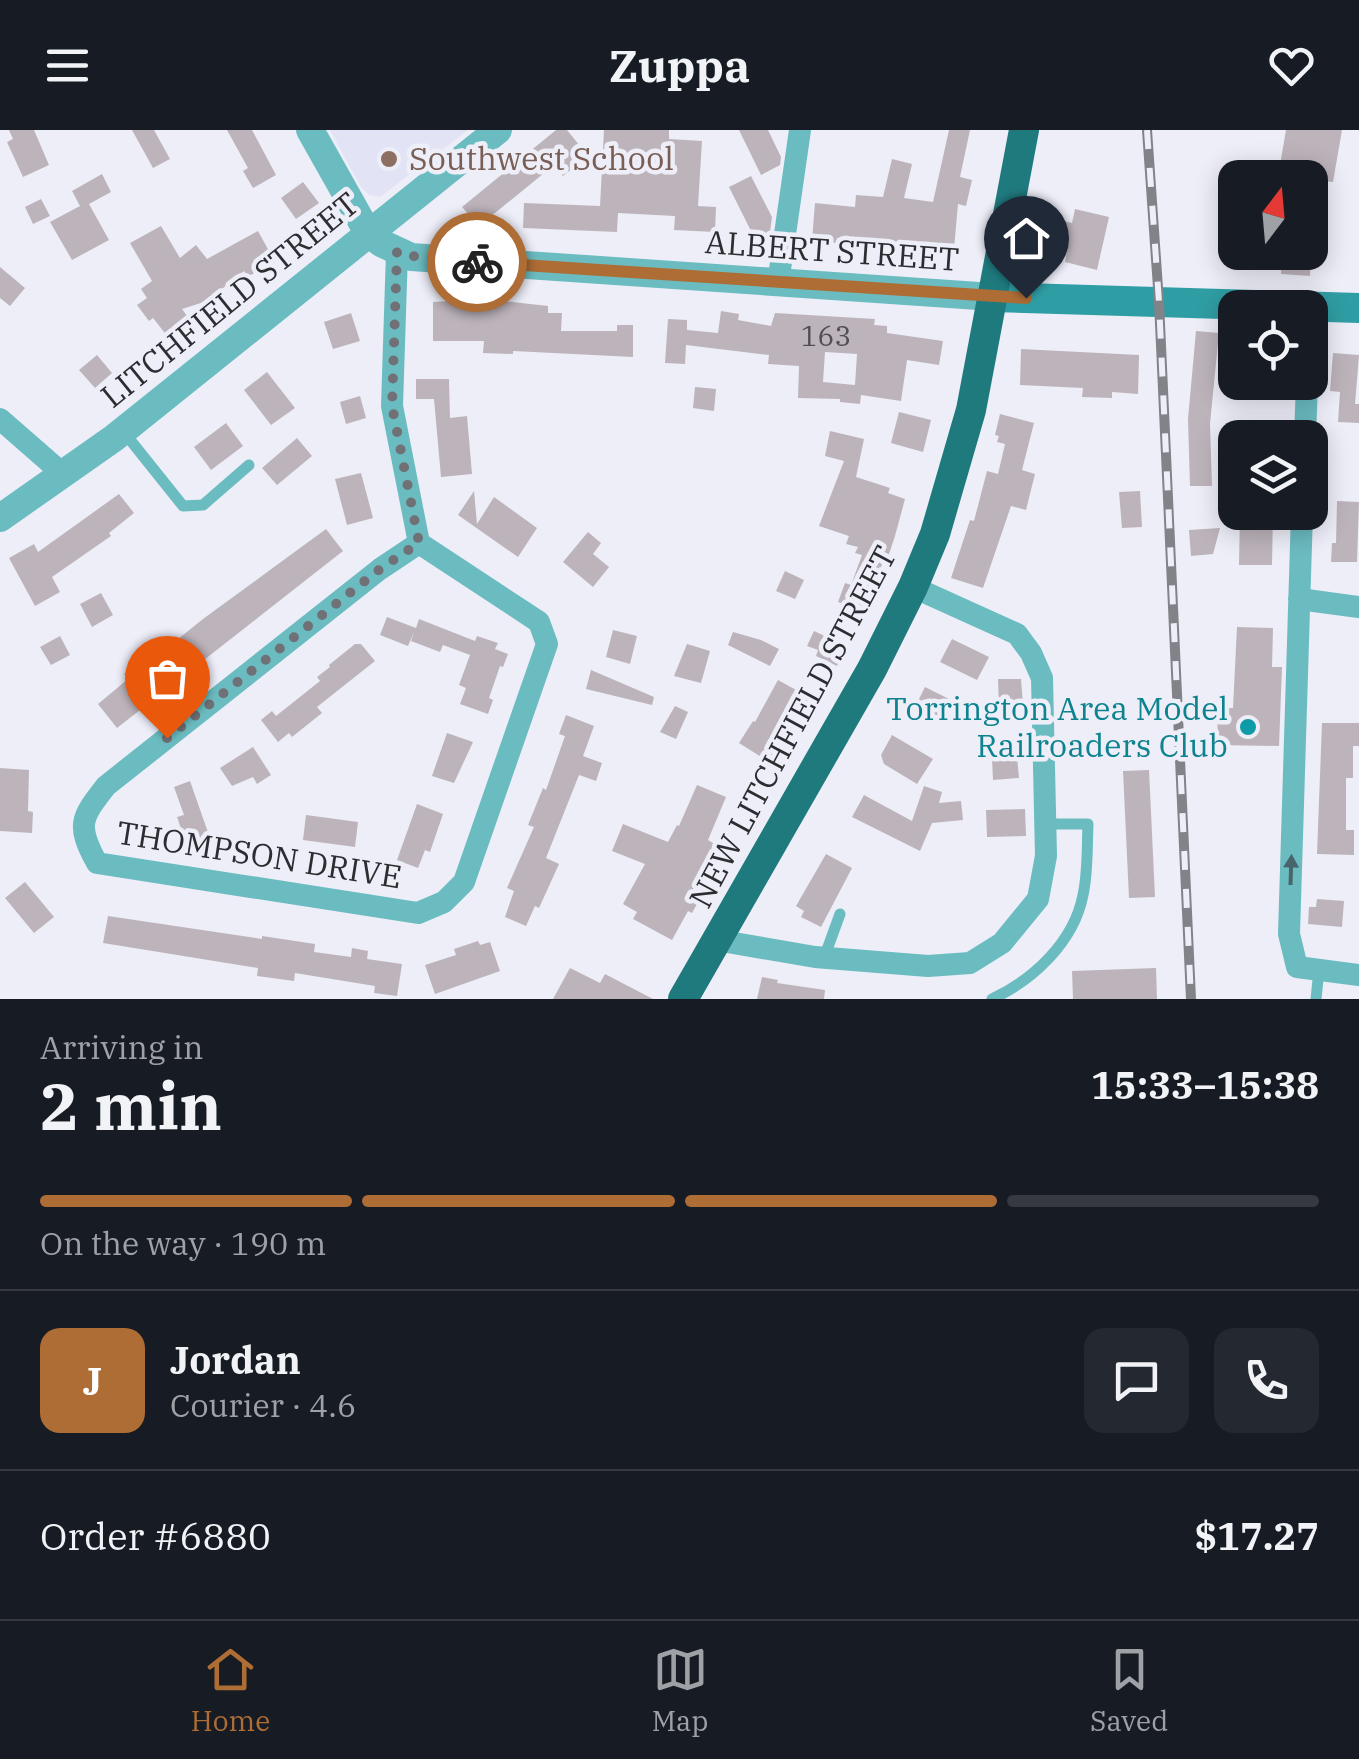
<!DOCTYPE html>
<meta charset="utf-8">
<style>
body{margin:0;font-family:"IBM Plex Serif",serif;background:#242831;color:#f1f3f6;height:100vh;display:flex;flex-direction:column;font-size:38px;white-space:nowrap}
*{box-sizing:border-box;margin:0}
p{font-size:32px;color:#9ea1a6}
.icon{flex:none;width:55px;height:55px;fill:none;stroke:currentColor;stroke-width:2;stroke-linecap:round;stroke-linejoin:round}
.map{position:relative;height:869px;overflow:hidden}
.drawer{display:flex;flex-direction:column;background:#171b24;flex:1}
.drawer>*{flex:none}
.needle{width:65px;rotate:16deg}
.buttons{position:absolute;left:1218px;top:30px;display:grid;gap:20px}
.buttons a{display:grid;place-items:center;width:110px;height:110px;border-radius:20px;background:#171b24;box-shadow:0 5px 25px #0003;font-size:50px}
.pin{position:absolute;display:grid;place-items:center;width:85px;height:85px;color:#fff;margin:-102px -42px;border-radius:50% 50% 50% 0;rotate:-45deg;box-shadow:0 0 10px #0007}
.pin .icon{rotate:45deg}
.courier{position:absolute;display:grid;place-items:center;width:100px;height:100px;margin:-50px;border:8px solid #ad6d35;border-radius:50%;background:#fff;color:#222;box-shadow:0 2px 12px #0007}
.head em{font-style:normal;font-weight:700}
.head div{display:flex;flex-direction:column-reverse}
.head{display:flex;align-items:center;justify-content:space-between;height:170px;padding:0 40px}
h1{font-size:65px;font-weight:700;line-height:75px}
.bar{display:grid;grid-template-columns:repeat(4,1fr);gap:15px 10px;align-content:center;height:120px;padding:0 40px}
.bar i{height:12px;border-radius:8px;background:#363941}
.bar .on{background:#ad6d35}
.bar p{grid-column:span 4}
.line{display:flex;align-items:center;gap:25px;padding:0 40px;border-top:2px solid #363941}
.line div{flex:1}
.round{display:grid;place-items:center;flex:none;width:105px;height:105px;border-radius:20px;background:#242831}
header{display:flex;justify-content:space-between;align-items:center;height:130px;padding:0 40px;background:#171b24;font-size:45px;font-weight:700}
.menu{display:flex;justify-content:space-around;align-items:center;height:140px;border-top:2px solid #363941;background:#171b24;font-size:28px;color:#9ea1a6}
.menu a{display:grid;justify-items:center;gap:5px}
.menu .on{color:#ad6d35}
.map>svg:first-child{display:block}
.built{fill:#e2e4f5}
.building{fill:#bdb4bb;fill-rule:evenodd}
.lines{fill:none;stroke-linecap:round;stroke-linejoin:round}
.service{stroke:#6bbcc1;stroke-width:11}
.minor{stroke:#6bbcc1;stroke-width:22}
.tertiary{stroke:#6bbcc1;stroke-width:28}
.secondary{stroke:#2f9ea4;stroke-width:30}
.trunk{stroke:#1f7a7e;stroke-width:30}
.rail-casing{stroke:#828389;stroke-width:10}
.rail{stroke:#edeef8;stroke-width:6;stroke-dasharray:19;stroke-linecap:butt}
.oneway{fill:#46666b}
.done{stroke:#707177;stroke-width:10;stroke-dasharray:0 18}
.route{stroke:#ad6d35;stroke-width:12}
.education-dot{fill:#8d6e63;stroke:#edeef8;stroke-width:4}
.culture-dot{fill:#0f9aa8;stroke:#edeef8;stroke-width:4}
.labels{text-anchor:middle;stroke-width:9;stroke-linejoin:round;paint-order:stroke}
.number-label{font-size:28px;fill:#514f54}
.education-label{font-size:32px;fill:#785e54;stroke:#edeef8;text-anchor:start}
.street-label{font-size:32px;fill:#2d2d31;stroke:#edeef8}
.culture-label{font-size:32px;fill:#0d838f;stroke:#edeef8;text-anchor:end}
</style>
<header><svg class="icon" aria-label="menu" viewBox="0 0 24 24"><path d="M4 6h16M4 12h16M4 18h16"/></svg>Zuppa<svg class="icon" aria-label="heart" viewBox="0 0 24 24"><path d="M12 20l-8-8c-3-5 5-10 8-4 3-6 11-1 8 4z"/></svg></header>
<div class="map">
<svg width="1359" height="869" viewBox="0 0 1359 869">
<rect width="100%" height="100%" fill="#edeef8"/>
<!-- built -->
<path class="built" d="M 330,0 L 468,0 L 380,67 L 369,65 L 361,57 Z"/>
<!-- building -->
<path class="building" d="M 9,0 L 34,0 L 49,35 L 23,47 L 7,12 L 13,9 Z
M 132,0 L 154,0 L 170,29 L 153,38 Z
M 227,0 L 252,0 L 276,45 L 253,58 L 243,41 L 248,38 Z
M 556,0 L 567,0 L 588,26 L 563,46 L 554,35 L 479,96 L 462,77 Z
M 604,0 L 669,0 L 669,9 L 702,11 L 698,76 L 716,77 L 715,102 L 674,100 L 675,86 L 618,83 L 617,102 L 523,98 L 524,73 L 600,76 Z
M 739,0 L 768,0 L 781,27 L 780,35 L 761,45 Z
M 949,0 L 970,0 L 960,47 L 972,50 L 966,76 L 958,74 L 954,119 L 837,108 L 836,113 L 812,110 L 815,73 L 855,77 L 856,65 L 883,67 L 892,29 L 912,34 L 904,68 L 933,72 Z
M 1286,0 L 1342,0 L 1333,52 L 1294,48 L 1294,43 L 1286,42 L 1287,36 L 1280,35 Z
M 102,44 L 111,62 L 89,74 L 109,110 L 72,130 L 50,92 L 80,76 L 72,61 Z
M 751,46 L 772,87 L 770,102 L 755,109 L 729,57 Z
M 303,52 L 319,73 L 296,89 L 281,68 Z
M 41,69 L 50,86 L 33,94 L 25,77 Z
M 1075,79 L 1109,87 L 1097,140 L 1065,132 L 1067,122 L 1030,114 L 1037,85 L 1072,93 Z
M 161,96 L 180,128 L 196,115 L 207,129 L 258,101 L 275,132 L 247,147 L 244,141 L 207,171 L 182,179 L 190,190 L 168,207 L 153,188 L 149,191 L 137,175 L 147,168 L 141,159 L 152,151 L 130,113 Z
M 1282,122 L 1311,122 L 1310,146 L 1281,144 Z
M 0,137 L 25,158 L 10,176 L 0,168 Z
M 485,169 L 548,176 L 548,183 L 562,183 L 561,201 L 617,201 L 617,195 L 633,195 L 633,227 L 513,221 L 513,224 L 483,223 L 484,211 L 433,211 L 433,172 Z
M 721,181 L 739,184 L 738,190 L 771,196 L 775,183 L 875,189 L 874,195 L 887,196 L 887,203 L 943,211 L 939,235 L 907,230 L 901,271 L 861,265 L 860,274 L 840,272 L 840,269 L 798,268 L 799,236 L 768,234 L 769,225 L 686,215 L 685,234 L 665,233 L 668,189 L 687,190 L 687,200 L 718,203 ZM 825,222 L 857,224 L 855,255 L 823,252 Z
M 351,183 L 360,211 L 333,219 L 324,192 Z
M 1196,201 L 1219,203 L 1210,294 L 1212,356 L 1190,356 L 1188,289 Z
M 1021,219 L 1139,225 L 1138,264 L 1112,262 L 1112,268 L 1082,267 L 1083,258 L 1020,255 Z
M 1333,223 L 1359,225 L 1355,274 L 1359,274 L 1359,293 L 1338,292 L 1340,262 L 1330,261 Z
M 97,225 L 112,243 L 95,258 L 79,240 Z
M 267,242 L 295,278 L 271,295 L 244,260 Z
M 416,249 L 449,249 L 450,288 L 467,286 L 472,344 L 441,347 L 434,269 L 416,269 Z
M 695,257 L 716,259 L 714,281 L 693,278 Z
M 360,266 L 366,288 L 346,294 L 340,272 Z
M 899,282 L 931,290 L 923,322 L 891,313 Z
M 1000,284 L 1034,293 L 1022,340 L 1035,344 L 1026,380 L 1011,376 L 983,458 L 951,448 L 970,390 L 974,391 L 987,341 L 998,344 L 1005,314 L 997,312 L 999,306 L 995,305 Z
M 226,293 L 243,316 L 211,340 L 194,317 Z
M 830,301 L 864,309 L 856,347 L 890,358 L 888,363 L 905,369 L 895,406 L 887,430 L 884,428 L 868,478 L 858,474 L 857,478 L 838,472 L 845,453 L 851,455 L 862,425 L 855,423 L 858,417 L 846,414 L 849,406 L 819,396 L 844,331 L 825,326 Z
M 297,308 L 312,326 L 277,355 L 262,338 Z
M 361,343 L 373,388 L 347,395 L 335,349 Z
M 474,361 L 477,394 L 494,367 L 537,398 L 518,427 L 458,385 Z
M 1140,361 L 1142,397 L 1122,398 L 1119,362 Z
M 119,364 L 134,383 L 109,403 L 111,406 L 52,447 L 60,462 L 35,476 L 9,428 L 34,414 L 38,422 Z
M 1337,371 L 1359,372 L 1357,432 L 1331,432 L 1332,413 L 1336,413 Z
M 1240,382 L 1273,382 L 1272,435 L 1239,435 Z
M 1220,398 L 1213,424 L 1191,426 L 1189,400 Z
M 326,399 L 343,421 L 117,598 L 98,574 L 128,549 L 124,544 L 139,533 L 143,537 L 203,489 Z
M 588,402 L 601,413 L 593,424 L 609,437 L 593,457 L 563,432 Z
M 785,441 L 804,450 L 795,469 L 776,461 Z
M 101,463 L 113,485 L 92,497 L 80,474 Z
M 387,487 L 416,498 L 419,489 L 475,511 L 477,506 L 498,513 L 495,519 L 508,524 L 503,537 L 500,536 L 489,568 L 493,570 L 488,584 L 460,574 L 466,558 L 459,555 L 470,525 L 443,515 L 440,522 L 411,511 L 414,502 L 408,516 L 380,505 Z
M 1237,497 L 1273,498 L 1272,537 L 1282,537 L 1279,616 L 1217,615 L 1218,578 L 1233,578 Z
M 613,500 L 637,506 L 630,534 L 606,527 Z
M 814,501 L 846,516 L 837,536 L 816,526 L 818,520 L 807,516 Z
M 733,502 L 761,510 L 779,519 L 770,536 L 728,515 Z
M 60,506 L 70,525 L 51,535 L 40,517 Z
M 952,509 L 989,527 L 977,550 L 940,532 Z
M 355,514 L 361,514 L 375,531 L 317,577 L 322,583 L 292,607 L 289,603 L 278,612 L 261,590 L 272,581 L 276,586 L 320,551 L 317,547 L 330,537 L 329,535 Z
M 687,514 L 710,521 L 701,553 L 674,546 Z
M 591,540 L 654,567 L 652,575 L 586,559 Z
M 998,549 L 1021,549 L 1023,576 L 999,576 Z
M 778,550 L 816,571 L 805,592 L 798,587 L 769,632 L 739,613 L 753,591 L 755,592 Z
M 925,557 L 953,571 L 942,593 L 914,579 Z
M 675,576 L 688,582 L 676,609 L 660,602 Z
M 566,585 L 594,596 L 583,626 L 602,633 L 596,651 L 579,645 L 546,728 L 559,734 L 539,778 L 535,776 L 526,796 L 505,787 L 514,761 L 507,758 L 534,697 L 528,695 L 543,658 L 546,660 L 565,606 L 559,604 Z
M 1322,593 L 1359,593 L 1359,616 L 1353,616 L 1353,648 L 1346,648 L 1346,700 L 1354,700 L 1354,725 L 1317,724 Z
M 447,603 L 473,612 L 454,653 L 432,646 Z
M 892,605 L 933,629 L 917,654 L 884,634 L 881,625 Z
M 253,617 L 271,645 L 257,654 L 253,647 L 232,656 L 220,638 Z
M 1017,626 L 1019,648 L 993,650 L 992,628 Z
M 0,638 L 29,640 L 28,681 L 33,682 L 32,703 L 0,701 Z
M 1149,640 L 1155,767 L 1129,768 L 1123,641 Z
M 190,651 L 210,708 L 187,716 L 177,687 L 184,685 L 174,657 Z
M 697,655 L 726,667 L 708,710 L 721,718 L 697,762 L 702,765 L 692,783 L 688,781 L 672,810 L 633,789 L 637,782 L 623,774 L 645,734 L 612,721 L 623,694 L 668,712 L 677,695 L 679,696 Z
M 924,656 L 942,662 L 939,673 L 961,671 L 963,690 L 932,693 L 920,721 L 852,687 L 864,665 L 912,691 Z
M 417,674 L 443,684 L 430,722 L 425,720 L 418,738 L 397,730 Z
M 1025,679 L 1026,706 L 987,707 L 986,680 Z
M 306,685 L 358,692 L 355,717 L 303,710 Z
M 826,724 L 852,738 L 821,797 L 801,787 L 804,781 L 796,776 Z
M 25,752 L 54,787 L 34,803 L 5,768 Z
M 1317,769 L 1344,771 L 1342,797 L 1308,794 L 1309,777 L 1316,777 Z
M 108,786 L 262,809 L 262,806 L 315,814 L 314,822 L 351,827 L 352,818 L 368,821 L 367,829 L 402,834 L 397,866 L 374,863 L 375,856 L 295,843 L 294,851 L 257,846 L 258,838 L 103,813 Z
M 478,811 L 480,815 L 490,812 L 500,841 L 435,864 L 425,835 L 456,825 L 454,819 Z
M 570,838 L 600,853 L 605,844 L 653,869 L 553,869 Z
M 1156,838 L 1157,869 L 1073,869 L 1072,841 Z
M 762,847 L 778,850 L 777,853 L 825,860 L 824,869 L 757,869 Z"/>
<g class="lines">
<!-- service -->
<path class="service" d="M 123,301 L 183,376 L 203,375 L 249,335
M 824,828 L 840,784
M 992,869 C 1033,850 1074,812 1083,765 C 1088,743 1087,717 1088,694 L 1045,694
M 1316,869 L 1319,840"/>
<!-- minor -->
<path class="minor" d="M 397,122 L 392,276 L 419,413
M 778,153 L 800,0
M 0,289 L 63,344
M 1305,308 L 1307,252
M 1302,382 L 1289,804 L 1297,837 L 1359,845
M 419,413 L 539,492 L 547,514 L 464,752 L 444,772 L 418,783 L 97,733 C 76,695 81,688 106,656 L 380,439 Z
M 1299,469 L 1359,477
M 716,810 L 815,827 L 928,836 L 970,833 L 1002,813 L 1038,769 L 1046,726 L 1042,548 L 1031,523 L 1017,504 L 913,457"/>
<!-- tertiary -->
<path class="tertiary" d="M 310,0 L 368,103 L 381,113 L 411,127 L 993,167
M 0,388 L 114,308 L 498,0"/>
<!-- secondary -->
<path class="secondary" d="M 993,167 L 1359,178"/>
<!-- trunk -->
<path class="trunk" d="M 683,869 L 872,539 L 913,457 L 935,404 L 971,280 L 1024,0"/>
<!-- rail casing -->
<g class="rail-casing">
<path id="rail" d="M 1147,0 L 1159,172 L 1191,869"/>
</g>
<!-- rail -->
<use href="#rail" class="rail"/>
</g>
<!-- one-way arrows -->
<defs><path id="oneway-solid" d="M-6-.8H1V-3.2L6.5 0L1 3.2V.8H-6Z" transform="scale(2.5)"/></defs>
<use class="oneway" href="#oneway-solid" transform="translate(1291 740) rotate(-88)"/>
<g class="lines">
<!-- done -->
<path class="done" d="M 167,608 L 380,439 L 419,413 L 392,276 L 397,122 L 412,126 L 477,132"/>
<!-- route -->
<path class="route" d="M 477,132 L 1026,168"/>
</g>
<!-- markers -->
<circle class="education-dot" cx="389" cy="29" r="10"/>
<circle class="culture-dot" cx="1248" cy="597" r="10"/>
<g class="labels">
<!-- number labels -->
<g class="number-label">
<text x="826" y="216">163</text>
</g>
<!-- education labels -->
<g class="education-label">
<text x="409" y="40">Southwest School</text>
</g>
<!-- street labels -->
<g class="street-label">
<text transform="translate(832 121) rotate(4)" y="11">ALBERT STREET</text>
<text transform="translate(230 170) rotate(-39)" y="11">LITCHFIELD STREET</text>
<text transform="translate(793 597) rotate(-62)" y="11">NEW LITCHFIELD STREET</text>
<text transform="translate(259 725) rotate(9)" y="11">THOMPSON DRIVE</text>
</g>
<!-- culture labels -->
<g class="culture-label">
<text x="1228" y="590">Torrington Area Model<tspan x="1228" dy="37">Railroaders Club</tspan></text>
</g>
</g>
</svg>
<div class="buttons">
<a><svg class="needle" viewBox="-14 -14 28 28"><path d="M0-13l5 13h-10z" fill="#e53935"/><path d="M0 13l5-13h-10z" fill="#9ea1a6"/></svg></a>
<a><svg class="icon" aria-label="locate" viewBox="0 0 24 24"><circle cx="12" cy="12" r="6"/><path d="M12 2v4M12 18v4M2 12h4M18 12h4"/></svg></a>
<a><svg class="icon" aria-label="layers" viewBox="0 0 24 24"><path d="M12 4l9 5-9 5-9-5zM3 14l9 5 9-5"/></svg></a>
</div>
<div class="pin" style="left:167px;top:608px;background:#ea580c"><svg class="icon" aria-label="bag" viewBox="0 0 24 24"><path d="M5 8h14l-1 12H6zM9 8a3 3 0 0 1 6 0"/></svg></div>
<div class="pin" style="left:1026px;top:168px;background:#1f2937"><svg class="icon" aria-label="home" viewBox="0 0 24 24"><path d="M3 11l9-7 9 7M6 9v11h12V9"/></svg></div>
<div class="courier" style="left:477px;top:132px"><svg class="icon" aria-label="bike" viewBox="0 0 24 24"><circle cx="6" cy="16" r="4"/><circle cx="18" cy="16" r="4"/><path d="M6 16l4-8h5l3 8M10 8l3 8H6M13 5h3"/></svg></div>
</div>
<section class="drawer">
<div class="head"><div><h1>2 min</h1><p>Arriving in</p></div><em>15:33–15:38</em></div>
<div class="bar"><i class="on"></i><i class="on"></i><i class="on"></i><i></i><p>On the way · 190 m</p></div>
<div class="line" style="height:180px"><b class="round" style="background:#ad6d35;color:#fff">J</b><div><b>Jordan</b><p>Courier · 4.6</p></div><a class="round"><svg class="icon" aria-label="chat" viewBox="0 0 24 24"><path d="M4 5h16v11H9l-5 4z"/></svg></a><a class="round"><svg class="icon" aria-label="phone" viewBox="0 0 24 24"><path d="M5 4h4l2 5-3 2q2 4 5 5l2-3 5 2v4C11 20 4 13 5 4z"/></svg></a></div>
<div class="line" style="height:130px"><div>Order #6880</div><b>$17.27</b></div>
</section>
<nav class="menu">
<a class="on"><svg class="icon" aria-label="home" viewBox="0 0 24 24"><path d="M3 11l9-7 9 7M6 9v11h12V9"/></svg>Home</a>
<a><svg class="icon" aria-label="map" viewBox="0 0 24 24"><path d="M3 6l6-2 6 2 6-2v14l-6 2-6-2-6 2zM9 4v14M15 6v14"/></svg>Map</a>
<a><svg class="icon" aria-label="saved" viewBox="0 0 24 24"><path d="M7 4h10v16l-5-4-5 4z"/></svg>Saved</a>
</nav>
